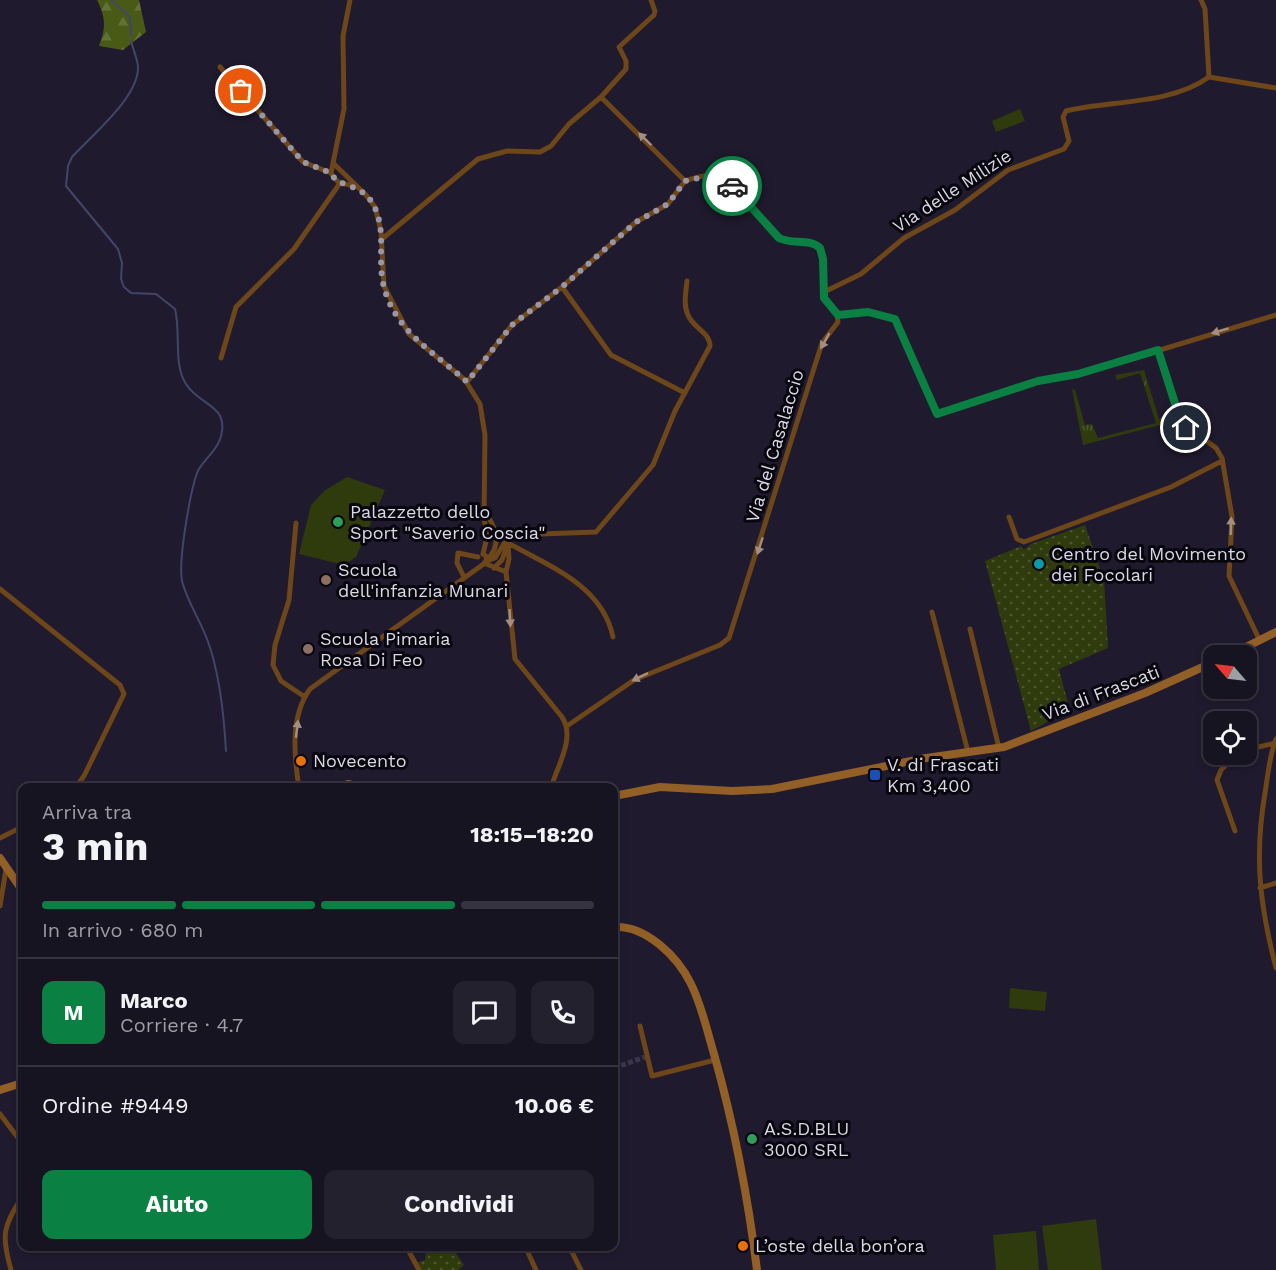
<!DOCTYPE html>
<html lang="it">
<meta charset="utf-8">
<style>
body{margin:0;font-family:"Work Sans",sans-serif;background:#24212f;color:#f1f3f6;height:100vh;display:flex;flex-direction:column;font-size:22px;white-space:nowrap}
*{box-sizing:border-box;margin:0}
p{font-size:20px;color:#9e9ea5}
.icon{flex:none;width:33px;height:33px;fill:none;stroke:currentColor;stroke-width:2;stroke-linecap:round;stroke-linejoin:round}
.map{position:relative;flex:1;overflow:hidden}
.sheet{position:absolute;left:18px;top:783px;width:600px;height:468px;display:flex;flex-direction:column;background:#171422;border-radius:12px;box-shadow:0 3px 9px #0003,0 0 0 2px #363340}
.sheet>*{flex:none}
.needle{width:39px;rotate:298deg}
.fabs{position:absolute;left:1203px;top:645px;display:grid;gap:12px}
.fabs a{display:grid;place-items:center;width:54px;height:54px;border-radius:12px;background:#171422;box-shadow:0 3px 9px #0003,0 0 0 2px #363340;font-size:30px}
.pin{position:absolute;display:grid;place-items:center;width:51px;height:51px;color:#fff;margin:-26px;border:3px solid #fff;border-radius:50%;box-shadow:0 2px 6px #0007}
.courier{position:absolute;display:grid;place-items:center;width:60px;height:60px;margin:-30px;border:4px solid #0b8043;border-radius:50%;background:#fff;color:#222;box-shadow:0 2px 8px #0007}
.overview em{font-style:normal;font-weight:700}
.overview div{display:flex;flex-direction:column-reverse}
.overview{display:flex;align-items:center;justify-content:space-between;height:102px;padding:0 24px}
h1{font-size:39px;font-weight:700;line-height:45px}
.bar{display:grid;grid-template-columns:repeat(4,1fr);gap:9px 6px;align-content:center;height:72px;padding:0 24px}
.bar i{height:8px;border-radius:4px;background:#363340}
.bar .current{background:#0b8043}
.bar p{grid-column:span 4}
.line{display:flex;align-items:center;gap:15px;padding:0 24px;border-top:2px solid #363340}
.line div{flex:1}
.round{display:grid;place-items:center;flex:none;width:63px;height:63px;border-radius:12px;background:#24212f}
.button{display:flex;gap:12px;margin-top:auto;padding:12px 24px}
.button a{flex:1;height:69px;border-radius:12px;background:#0b8043;color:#fff;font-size:24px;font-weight:700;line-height:69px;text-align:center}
.button a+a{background:#24212f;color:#f1f3f6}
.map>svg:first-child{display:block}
.grass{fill:url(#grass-tufts)}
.forest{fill:url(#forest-firs)}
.park{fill:url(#park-dots)}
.pitch{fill:#2f3b0d}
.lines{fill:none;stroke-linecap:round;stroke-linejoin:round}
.stream{stroke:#42456a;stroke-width:2}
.minor-tunnel{stroke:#3b3649;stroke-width:5;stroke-dasharray:5 2.5;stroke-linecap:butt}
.minor{stroke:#6d4619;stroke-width:5}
.secondary{stroke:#925f27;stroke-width:8}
.oneway{fill:#a48f7f}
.done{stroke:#9996a5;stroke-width:6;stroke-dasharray:0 10.8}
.route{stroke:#0b8043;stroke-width:8}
.leisure-dot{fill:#2e9e5b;stroke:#08060e;stroke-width:2}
.culture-dot{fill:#0f9aa8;stroke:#08060e;stroke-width:2}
.education-dot{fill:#8d6e63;stroke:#08060e;stroke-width:2}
.food-dot{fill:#e8710a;stroke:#08060e;stroke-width:2}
.transit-dot{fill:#1a4fb4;stroke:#08060e;stroke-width:2}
.labels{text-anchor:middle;stroke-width:6;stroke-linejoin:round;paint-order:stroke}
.street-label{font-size:18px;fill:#dbd8e5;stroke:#08060e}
.poi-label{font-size:18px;fill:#dbd8e5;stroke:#08060e;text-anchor:start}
</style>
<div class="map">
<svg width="1276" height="1270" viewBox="0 0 1276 1270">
<defs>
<pattern id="grass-tufts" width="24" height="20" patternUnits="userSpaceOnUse" patternTransform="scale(1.5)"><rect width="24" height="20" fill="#2f3b0d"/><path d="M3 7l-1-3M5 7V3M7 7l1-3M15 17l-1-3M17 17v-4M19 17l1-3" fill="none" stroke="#4d5730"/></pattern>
<pattern id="forest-firs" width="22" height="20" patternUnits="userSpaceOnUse" patternTransform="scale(1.5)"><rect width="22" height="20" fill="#485a16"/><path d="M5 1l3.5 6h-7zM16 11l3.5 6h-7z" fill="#627138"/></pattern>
<pattern id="park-dots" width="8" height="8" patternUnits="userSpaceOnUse" patternTransform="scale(1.5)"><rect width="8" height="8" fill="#2f3b0d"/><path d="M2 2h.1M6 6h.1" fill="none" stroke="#4d5730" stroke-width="1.8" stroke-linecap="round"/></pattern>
</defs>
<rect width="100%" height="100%" fill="#1f1a2d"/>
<!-- grass -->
<path class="grass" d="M 1144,370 L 1159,419 L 1165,417 L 1167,422 L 1173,420 L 1173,415 L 1175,421 L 1083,445 L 1072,389 L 1075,390 L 1085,425 L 1092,424 L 1098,438 L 1156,423 L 1140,373 L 1117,380 L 1115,375 Z"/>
<!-- forest -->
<path class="forest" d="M 97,0 L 139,0 L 146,32 L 123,50 L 99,46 C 106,28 106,18 97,0 Z"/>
<!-- park -->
<path class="park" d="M 1085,525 L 1104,580 L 1108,648 L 1059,669 L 1070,711 L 1065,710 L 1064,705 L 1054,707 C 1054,721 1042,725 1031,731 L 985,561 L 1021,546 L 1024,550 L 1031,544 Z
M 451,1246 L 464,1265 L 458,1270 L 420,1270 L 416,1263 L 425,1260 L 426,1251 L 439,1247 Z"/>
<!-- pitch -->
<path class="pitch" d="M 1020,109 L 1025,121 L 996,132 L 992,121 Z
M 347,477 L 385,490 L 356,557 L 344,565 L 299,554 L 311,505 L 324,491 Z
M 1010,988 L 1047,992 L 1045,1011 L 1009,1008 Z
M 1096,1219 L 1102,1270 L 1048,1270 L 1042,1226 Z
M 1036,1231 L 1039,1270 L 996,1270 L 993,1235 Z"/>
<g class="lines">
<!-- stream -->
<path class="stream" d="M 111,0 L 130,17 L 131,35
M 131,41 C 133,50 138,59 138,68 C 138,98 91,136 72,157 L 68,166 L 66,186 L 118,249 L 122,263 L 121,279 L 124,287 L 131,293 L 156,294 L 175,309 C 181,331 173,365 186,384 C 198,404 226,405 222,431 C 220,450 202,460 197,473 C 190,493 178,561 182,581 C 187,601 200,620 207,639 C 220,673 224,715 226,751"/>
<!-- minor-tunnel -->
<path class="minor-tunnel" d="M 614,1068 L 645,1057"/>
<!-- minor -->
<path class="minor" d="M 350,0 L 343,36 L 344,109 L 331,173 C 336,184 344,184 356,186
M 1201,0 L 1205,9 L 1209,77 L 1276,88
M 220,67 L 303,162 L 331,173
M 601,97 L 685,181
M 333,163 L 366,195 L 375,207 L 381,231 L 384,286 L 409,334 L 465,380 L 480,404 L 485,435 L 484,517 L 487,537 L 483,554
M 382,239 L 478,159 L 507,151 L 540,152 L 551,146 L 569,124 L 601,97 L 626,69 L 626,61 L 619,47 L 654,15 L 655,11 L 651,0
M 562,287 L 611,355 L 685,393
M 824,292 L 861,274 L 904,238 L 955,210 L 1008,170 L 1064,149 L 1069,141 L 1063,117 L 1066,111 C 1111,100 1170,105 1209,77
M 838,315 L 868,312 L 895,319 L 937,414 L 1038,381 L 1084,373 L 1276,315
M 1158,350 L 1181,422 L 1216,448 L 1222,458 L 1232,517 L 1229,576 L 1260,641
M 221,358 L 236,307 L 294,249 L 340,183
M 467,382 L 512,325 L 562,287 L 636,222 L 668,204 L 685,181
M 484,517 L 489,518 C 498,533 500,546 487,560
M 1009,517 L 1017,539 L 1024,542 L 1171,487 L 1222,461
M 296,523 L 289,600 L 275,645 L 273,665 L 281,681 L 305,697
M 508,543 C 550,567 602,585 613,637
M 486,561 L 495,558 L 507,539 L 513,535 L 596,532 L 653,465 L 675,411 L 710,346 C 710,332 693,328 688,315 C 683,305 686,292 687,281
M 484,563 L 506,572 L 515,659 L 562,717 C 576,738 557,766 551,788
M 494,568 L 502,560 L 507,546
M 506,572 L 509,559 L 508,544
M 464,577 L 457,563 L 458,553 L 478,557
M 0,589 L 120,685 L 124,694 L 84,776 L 75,788
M 932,612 L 968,752
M 970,629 L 999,748
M 567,726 L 634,680 L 720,645 L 729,638 L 822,343 L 838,322 C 838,310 827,308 824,297 C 820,280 829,259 817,245 L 779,238 L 730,184 C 716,171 702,175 685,181
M 1276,739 C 1269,757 1268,775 1265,793 C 1254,858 1260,906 1276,968
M 1246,750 L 1275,743
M 299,788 C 294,756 290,716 310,689 L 485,563 L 487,557 L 483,554
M 1235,831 L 1217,780 L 1221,770 L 1237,754
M 0,838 L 22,827
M 1260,888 L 1276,883
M 0,906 L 6,869
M 640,1026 L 652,1076 L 715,1060
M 0,1114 L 22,1143
M 406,1246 L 419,1270
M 525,1246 L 536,1270
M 569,1246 L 581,1270
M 11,1270 C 1,1235 3,1227 22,1197"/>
<!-- secondary -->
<path class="secondary" d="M 1228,656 L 1276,632
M 336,788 L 348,784 L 364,788
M 614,796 L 660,787 L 732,791 L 772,789 L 926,758 L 1004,747 L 1145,693 L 1214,662
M 0,858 L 22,890
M 614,927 C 646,925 678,957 691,984 C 702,1006 707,1031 714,1054 C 734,1125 748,1197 757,1270
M 0,1090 L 22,1083"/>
</g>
<!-- one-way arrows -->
<defs><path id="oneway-solid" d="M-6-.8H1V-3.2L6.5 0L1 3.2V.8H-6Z" transform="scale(1.5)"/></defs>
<g class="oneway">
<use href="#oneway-solid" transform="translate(645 139) rotate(-136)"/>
<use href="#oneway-solid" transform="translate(1220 331) rotate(163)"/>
<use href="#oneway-solid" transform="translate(825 341) rotate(119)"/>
<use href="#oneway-solid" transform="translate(1231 526) rotate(-88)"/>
<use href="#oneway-solid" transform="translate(760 546) rotate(108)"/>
<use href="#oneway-solid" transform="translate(510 618) rotate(87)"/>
<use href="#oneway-solid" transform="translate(640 677) rotate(154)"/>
<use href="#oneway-solid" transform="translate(297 729) rotate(-83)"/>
</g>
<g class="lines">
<!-- done -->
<path class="done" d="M 241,91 L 303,162 L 331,173 C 339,190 363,181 375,208 C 385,230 379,253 382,277 C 389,328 433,351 467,382 L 513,324 L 562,287 L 636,222 L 668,204 L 685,181 L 713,175 L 724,179 L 732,186"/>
<!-- route -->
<path class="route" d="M 732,186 L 779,238 C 792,245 809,238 820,248 L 823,259 L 824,298 L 838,315 L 868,312 L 895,319 L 937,414 L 1038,381 L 1078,374 L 1158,350 L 1180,419 L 1186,428"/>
</g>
<!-- markers -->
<g class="leisure-dot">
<circle cx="338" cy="522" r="6"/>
<circle cx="752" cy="1139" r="6"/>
</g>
<circle class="culture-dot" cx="1039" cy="564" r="6"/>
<g class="education-dot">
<circle cx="326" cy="580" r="6"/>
<circle cx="308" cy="649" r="6"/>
</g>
<g class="food-dot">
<circle cx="301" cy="761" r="6"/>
<circle cx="743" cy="1246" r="6"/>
</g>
<rect class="transit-dot" x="869" y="769" width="12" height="12" rx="3"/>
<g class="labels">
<!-- street labels -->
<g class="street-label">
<text transform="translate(952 191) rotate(-33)" y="6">Via delle Milizie</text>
<text transform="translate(775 446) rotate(-73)" y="6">Via del Casalaccio</text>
<text transform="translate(1101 693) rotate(-21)" y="6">Via di Frascati</text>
</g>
<!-- poi labels -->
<g class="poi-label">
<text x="350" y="518">Palazzetto dello<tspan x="350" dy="21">Sport "Saverio Coscia"</tspan></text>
<text x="1051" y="560">Centro del Movimento<tspan x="1051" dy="21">dei Focolari</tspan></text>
<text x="338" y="576">Scuola<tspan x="338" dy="21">dell'infanzia Munari</tspan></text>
<text x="320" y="645">Scuola Pimaria<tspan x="320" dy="21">Rosa Di Feo</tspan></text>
<text x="313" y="767">Novecento</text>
<text x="887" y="771">V. di Frascati<tspan x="887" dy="21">Km 3,400</tspan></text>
<text x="764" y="1135">A.S.D.BLU<tspan x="764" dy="21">3000 SRL</tspan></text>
<text x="755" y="1252">L’oste della bon’ora</text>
</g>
</g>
</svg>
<div class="fabs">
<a><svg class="needle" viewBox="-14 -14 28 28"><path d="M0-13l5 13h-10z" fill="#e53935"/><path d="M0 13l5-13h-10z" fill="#9e9ea5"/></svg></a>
<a><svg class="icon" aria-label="locate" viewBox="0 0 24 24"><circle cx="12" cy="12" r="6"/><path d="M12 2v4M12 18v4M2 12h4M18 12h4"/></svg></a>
</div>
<div class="pin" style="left:241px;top:91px;background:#ea580c"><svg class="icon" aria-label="bag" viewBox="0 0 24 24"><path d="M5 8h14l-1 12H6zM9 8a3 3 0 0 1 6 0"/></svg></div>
<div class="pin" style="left:1186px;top:428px;background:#1f2937"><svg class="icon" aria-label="home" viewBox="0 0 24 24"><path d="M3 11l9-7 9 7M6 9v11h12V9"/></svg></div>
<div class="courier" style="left:732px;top:186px"><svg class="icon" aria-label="car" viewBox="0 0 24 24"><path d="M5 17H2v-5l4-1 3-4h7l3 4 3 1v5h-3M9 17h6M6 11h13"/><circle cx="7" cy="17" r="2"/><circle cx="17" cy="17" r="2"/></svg></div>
<section class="sheet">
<div class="overview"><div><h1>3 min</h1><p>Arriva tra</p></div><em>18:15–18:20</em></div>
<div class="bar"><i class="current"></i><i class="current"></i><i class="current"></i><i></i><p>In arrivo · 680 m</p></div>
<div class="line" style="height:108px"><b class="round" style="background:#0b8043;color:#fff">M</b><div><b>Marco</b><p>Corriere · 4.7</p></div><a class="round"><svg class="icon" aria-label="chat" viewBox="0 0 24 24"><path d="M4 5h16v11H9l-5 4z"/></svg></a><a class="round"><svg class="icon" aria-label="phone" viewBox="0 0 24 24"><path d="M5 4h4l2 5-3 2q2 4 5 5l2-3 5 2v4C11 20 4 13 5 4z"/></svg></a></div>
<div class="line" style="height:78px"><div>Ordine #9449</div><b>10.06 €</b></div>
<div class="button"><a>Aiuto</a><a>Condividi</a></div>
</section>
</div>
